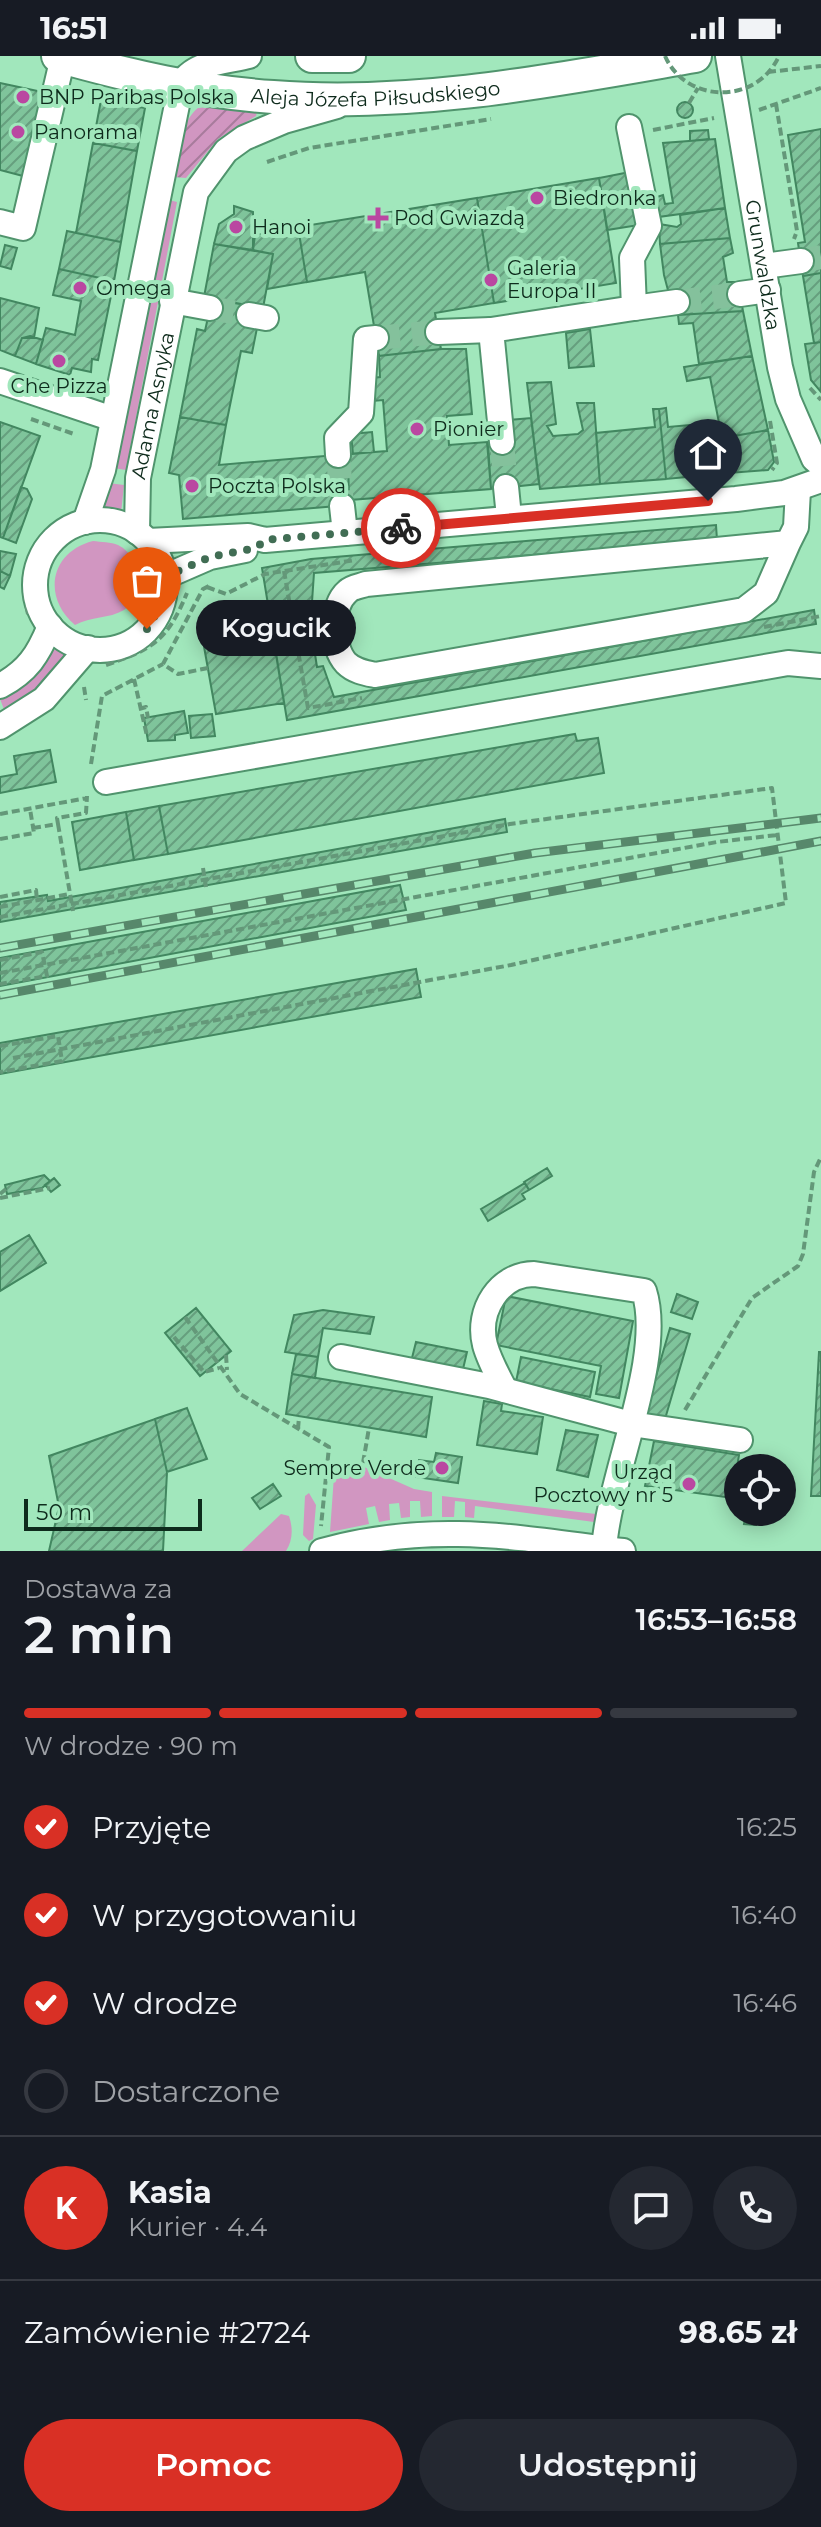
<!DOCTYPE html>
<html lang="pl">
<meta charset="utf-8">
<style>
body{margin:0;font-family:Montserrat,sans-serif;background:#242831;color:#f1f3f6;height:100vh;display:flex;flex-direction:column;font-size:30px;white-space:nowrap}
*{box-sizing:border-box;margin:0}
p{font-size:26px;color:#9ea1a6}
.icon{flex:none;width:44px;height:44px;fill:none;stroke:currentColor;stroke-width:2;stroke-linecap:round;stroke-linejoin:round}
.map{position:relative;height:1495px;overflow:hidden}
.sheet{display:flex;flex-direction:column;background:#171b24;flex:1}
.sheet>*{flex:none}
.tools{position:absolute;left:724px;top:1398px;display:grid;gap:16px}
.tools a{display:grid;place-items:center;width:72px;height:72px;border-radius:50%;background:#171b24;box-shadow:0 4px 20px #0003;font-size:40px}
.scale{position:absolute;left:24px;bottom:20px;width:178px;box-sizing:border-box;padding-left:8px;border:4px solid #0e2b1c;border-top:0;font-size:22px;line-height:28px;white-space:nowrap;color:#0e2b1c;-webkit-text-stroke:6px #a1e7bc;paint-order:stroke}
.pin{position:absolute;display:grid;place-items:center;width:68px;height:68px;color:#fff;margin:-82px -34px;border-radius:50% 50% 50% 0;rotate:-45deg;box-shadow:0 0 8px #0007}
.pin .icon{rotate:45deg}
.courier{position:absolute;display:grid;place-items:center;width:80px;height:80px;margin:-40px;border:6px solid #d93025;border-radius:50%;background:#fff;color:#222;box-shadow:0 2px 10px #0007}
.bubble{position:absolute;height:56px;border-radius:28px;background:#171b24;box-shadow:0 4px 20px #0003;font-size:26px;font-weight:600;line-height:56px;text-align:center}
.overview em{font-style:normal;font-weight:600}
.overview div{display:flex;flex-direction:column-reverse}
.overview{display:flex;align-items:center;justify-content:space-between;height:136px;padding:0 24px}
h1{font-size:52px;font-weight:600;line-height:60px}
.bar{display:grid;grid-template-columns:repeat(4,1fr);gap:12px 8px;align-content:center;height:96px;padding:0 24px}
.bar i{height:10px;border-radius:6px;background:#363941}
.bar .selected{background:#d93025}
.bar p{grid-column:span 4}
.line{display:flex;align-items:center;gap:20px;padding:0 24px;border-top:2px solid #363941}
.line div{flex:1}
.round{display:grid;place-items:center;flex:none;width:84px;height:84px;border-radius:42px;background:#242831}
ol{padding:0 24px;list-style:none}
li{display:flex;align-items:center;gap:24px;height:88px}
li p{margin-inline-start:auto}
li .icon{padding:8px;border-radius:50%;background:#d93025;color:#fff;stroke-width:4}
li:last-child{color:#9ea1a6}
li i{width:44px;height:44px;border:4px solid #363941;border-radius:50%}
.cta{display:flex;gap:16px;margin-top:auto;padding:16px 24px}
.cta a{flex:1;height:92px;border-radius:48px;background:#d93025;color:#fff;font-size:32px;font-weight:600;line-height:92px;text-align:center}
.cta a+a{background:#242831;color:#f1f3f6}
.status{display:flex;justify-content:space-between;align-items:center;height:56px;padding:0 40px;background:#171b24;direction:ltr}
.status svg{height:22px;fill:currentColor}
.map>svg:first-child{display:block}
.grass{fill:#d196c1}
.garden{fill:url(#garden-furrows)}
.building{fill:url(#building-hatch);stroke:#428760;stroke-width:2}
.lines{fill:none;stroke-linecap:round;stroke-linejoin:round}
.minor-tunnel{stroke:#84c19c;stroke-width:24;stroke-dasharray:24 12;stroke-linecap:butt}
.minor-casing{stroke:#50946d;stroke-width:28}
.major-casing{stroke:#50946d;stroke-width:36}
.path{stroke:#649879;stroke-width:4;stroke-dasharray:8 4;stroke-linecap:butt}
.minor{stroke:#fff;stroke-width:24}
.major{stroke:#fff;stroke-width:32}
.rail-casing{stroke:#57886b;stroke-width:9}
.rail{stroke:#a1e7bc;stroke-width:6;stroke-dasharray:18;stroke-linecap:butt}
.path-bridge{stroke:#649879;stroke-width:4;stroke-dasharray:8 4;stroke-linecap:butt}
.done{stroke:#416d54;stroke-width:8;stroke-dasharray:0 14.4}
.route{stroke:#d93025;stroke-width:10}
.poi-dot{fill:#ba47a1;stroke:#a1e7bc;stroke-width:3}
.labels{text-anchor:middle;stroke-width:8;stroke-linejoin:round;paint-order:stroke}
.street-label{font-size:20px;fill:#0e2b1c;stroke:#a1e7bc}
.poi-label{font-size:20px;fill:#0e2b1c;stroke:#a1e7bc;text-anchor:start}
</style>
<div class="status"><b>16:51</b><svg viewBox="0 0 49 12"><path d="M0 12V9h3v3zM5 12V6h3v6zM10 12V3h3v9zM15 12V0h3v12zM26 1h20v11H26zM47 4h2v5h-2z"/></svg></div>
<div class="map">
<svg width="821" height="1495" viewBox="0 0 821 1495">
<defs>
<pattern id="garden-furrows" width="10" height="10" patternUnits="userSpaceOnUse" patternTransform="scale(2)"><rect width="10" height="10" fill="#d196c1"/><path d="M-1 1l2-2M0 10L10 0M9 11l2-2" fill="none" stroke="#a87b9c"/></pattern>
<pattern id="building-hatch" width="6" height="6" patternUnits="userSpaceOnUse" patternTransform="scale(2)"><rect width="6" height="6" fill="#7fc49b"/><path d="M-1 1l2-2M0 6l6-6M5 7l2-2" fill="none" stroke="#669f7e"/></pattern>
</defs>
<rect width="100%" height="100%" fill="#a1e7bc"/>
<!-- grass -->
<path class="grass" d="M 169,144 L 177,146 L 126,414 L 113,412 L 139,305 Z
M 108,427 L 124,429 L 121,457 L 100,454 Z
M 93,485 C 101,486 111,486 118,489 C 142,501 147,539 124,554 C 109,563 91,560 75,569 C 42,541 50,496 93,485 Z
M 59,590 L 67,599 L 42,628 L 5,656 L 0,643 Z
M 345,1407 L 355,1407 L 414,1433 L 432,1436 L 432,1460 L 421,1461 L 420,1445 L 410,1445 L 410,1461 L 401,1462 L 399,1447 L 389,1448 L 390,1464 L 379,1466 L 375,1450 L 366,1452 L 369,1468 L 330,1476 L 334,1420 Z
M 309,1437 L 316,1449 L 313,1483 L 309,1485 L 303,1479 L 305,1440 Z
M 442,1440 L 596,1458 L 594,1466 L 475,1450 L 474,1462 L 465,1461 L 465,1446 L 455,1445 L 454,1461 L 442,1461 Z
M 281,1458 L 289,1460 C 293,1472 293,1484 286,1495 L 242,1495 Z"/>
<!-- garden -->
<path class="garden" d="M 203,48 L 257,56 L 256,60 L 218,83 L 186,122 L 174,121 C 179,94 179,64 203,48 Z"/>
<!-- building -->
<path class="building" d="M 0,27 L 47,37 L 23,120 L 0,114 Z
M 101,44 L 145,52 L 137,95 L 93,87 Z
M677 54a8 8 0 1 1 16 0a8 8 0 1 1-16 0Z
M 821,73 L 821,217 L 803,220 L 798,187 L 805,186 L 788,79 Z
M 708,74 L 709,83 L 690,85 L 690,75 Z
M 715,83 L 725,152 L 658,161 L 657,141 L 663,139 L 665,148 L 673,147 L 663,87 Z
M 93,87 L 137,95 L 121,186 L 76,177 Z
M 630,116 L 639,169 L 607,174 L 599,122 Z
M 599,122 L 616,227 L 494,247 L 477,142 Z
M 477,142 L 494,247 L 435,257 L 441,293 L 379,300 L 365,216 L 307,226 L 298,171 Z
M 234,150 L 253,156 L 253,194 L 214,188 L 219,168 L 234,158 Z
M 725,152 L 730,182 L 660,188 L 659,168 L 677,171 L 681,168 L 680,159 Z
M 298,171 L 307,226 L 267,233 L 273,198 L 253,194 L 255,179 Z
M 67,175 L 121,186 L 114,225 L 59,213 Z
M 730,182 L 733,197 L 723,201 L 727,226 L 738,226 L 743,255 L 678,259 L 677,241 L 670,242 L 664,219 L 660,188 Z
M 214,188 L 273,198 L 263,252 L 204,241 Z
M 5,189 L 17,192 L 11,213 L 0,210 Z
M 59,213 L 114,225 L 98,304 L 92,303 L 91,316 L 72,312 L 70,319 L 36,308 L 46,272 L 75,279 L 81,245 L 53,239 Z
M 821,217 L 821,286 L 814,287 L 803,220 Z
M 0,242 L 39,252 L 34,282 L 22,282 L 15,300 L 0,294 Z
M 212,243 L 251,250 L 257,272 L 252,297 L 241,295 L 226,369 L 180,361 L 197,273 L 205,275 Z
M 743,255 L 752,300 L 699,308 L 693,267 L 679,268 L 678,259 Z
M 590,273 L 594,310 L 569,312 L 566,277 Z
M 30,280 L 43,284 L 36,308 L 15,300 L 22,282 Z
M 821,286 L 821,336 L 811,324 L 805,288 Z
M 441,293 L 466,293 L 472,358 L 447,360 L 449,389 L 487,386 L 491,433 L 350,444 L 349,449 L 348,398 L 387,395 L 383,344 L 373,345 L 372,322 L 380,321 L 379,300 Z
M 752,300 L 768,374 L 722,382 L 710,321 L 687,325 L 684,311 Z
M 551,326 L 556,368 L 547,370 L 553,380 L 578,378 L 583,374 L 577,347 L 594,347 L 600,428 L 540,433 L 527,327 Z
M 666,352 L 668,371 L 701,368 L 702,384 L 722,382 L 729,417 L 666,423 L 659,353 Z
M 653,353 L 659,353 L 666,423 L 600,428 L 596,377 L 655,371 Z
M 180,361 L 226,369 L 219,409 L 348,398 L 349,449 L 183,463 L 179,419 L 169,417 Z
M 531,362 L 539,428 L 491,433 L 488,388 L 511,385 L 509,364 Z
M 0,366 L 40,380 L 3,482 L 0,481 Z
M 768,374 L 774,406 L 768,414 L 729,417 L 722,382 Z
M 372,376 L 374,396 L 353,398 L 351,378 Z
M 21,431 L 27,433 L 32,443 L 16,487 L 3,482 Z
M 716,469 L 717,484 L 314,517 L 312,546 L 307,547 L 317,611 L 323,610 L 334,641 L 814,554 L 816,568 L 287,664 L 262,512 L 311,503 Z
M 0,495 L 16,498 L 10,520 L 0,515 Z
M 0,515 L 10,520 L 4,533 L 0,531 Z
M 269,556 L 284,647 L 216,658 L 200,568 Z
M 184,655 L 188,677 L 175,679 L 175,684 L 148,685 L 144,662 Z
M 212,658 L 215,680 L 191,682 L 189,660 Z
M 575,678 L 577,685 L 598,682 L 604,717 L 168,798 L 159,750 Z
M 50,694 L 56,726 L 0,737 L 0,721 L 17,718 L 14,700 Z
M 159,750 L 168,798 L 134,804 L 126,756 Z
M 126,756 L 134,804 L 80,814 L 72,766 Z
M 505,763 L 507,776 L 0,866 L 0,846 L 47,839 L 48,845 Z
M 400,829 L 406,854 L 0,930 L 0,902 Z
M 416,913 L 421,941 L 0,1018 L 0,987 Z
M 547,1112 L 552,1120 L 529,1134 L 524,1126 Z
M 44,1119 L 50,1125 L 42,1132 L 7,1138 L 5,1129 Z
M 54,1122 L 60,1129 L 51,1136 L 45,1129 Z
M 525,1127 L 529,1134 L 522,1138 L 525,1143 L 488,1165 L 481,1153 Z
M 29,1179 L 46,1207 L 0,1235 L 0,1196 Z
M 677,1238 L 698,1246 L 692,1263 L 671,1256 Z
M 506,1240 L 633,1265 L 619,1342 L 596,1338 L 601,1310 L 496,1289 Z
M 196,1252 L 231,1295 L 200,1320 L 165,1277 Z
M 323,1254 L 374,1261 L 370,1278 L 323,1272 L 318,1301 L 285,1296 L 294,1259 Z
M 670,1272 L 690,1278 L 665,1363 L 645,1358 Z
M 416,1286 L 467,1296 L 463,1313 L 412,1302 Z
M 819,1296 L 821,1296 L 821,1440 L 811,1440 Z
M 296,1298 L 318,1301 L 315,1322 L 292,1318 Z
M 521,1301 L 595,1316 L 590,1341 L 516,1326 Z
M 292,1318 L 432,1341 L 426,1381 L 286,1358 Z
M 484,1345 L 502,1348 L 501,1355 L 543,1361 L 537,1398 L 477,1389 Z
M 187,1352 L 207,1403 L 167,1416 L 155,1363 Z
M 155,1363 L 167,1416 L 163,1495 L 49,1495 L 59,1451 L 49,1400 Z
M 566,1374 L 598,1379 L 588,1421 L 557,1414 Z
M 654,1385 L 739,1399 L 732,1442 L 645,1430 Z
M 436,1397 L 462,1401 L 458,1427 L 416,1421 L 419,1404 L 434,1406 Z
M 273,1428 L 281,1440 L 260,1453 L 252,1442 Z
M 746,1456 L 757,1457 L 756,1469 L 744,1468 Z"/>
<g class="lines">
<!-- minor-tunnel -->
<path class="minor-tunnel" d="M 801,205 L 821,201
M 677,246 L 740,238
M 210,252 L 249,259
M 376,282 L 438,276
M 502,386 L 506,431
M 338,399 L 342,450"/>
<!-- minor casing -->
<g class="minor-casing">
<g id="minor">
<path id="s1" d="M 728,0 L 780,311 L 788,343 L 814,403 L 821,409"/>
<path d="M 0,166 L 23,172 L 63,1"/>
<path d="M 764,210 L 801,205"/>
<path d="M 740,238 L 768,234"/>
<path d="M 172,245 L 210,252"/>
<path d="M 634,252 L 677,246"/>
<path d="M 249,259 L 266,262"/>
<path d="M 438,276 L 491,274"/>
<path d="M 0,325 L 113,363"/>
<path d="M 502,386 L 491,274 L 634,252 L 632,202 L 649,170 L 629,71"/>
<path d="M 338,399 L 337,382 L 361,357 L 366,283 L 376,282"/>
<path d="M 506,431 L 509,461"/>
<path d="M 342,450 L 345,477"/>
<circle cx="100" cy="529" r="65"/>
<path d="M 85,466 L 103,414 L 181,29 C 192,6 226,6 249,0"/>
<path id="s2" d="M 137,476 L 138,422 L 196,136 L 226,95 L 244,82 L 284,65 L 337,50"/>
<path d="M 148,485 L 248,480 L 265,484 L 736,443 L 784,437 L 821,424"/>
<path d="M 788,487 L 766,537 L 744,554 L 375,619 C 365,617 354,615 346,607 C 331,591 330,550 348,535 C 352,531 361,530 366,528 L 788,487 L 796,471 L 798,434"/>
<path d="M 164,521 L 210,501 L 245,494"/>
<path d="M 0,630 C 28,615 38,599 50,570"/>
<path d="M 0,671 L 44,643 L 88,592"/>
<path d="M 106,726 L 788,607 L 821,610"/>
<path d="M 341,1301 L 489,1330 L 631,1368 L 740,1384"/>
<path d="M 505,1334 C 498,1320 489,1304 485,1289 C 476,1254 500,1218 534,1218 L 644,1235 C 665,1301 609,1419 604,1493"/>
<path d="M 322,1495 C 431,1465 514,1481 623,1495"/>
</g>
</g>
<!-- major casing -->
<g class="major-casing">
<g id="major">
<path id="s3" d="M 58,0 C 129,20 199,36 273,41 C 414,52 556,24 695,0"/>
<path d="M 312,0 L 349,0"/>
</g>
</g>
<!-- path -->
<path class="path" d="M 768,16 L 821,10
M 689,47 L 698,32
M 776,48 L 797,175 L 794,183
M 759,54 L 821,32
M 653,74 L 714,62
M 267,106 L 309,92 L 491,63
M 810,332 L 821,344
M 31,363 L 74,378
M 770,365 L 777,407 L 772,414
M 284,515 L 308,652 L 362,642
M 207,531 L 226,538 L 265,518 L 356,504
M 28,558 C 20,520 27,488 61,465
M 764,571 L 821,560
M 106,609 C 153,593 167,585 187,537
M 208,612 L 178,618 L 163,608 L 203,533 L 209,530
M 134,623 L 147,680
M 84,631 L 86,644
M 139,653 L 146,651 L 148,662
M 91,708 L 102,640 L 163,608
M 0,758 L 87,742
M 58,768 L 73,855
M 33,772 L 58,768 L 57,762 L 86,757 L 87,740
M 0,783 L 34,777 L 30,753
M 203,812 L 206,831
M 0,841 L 36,834 L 37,844
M 0,851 L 70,838
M 0,861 L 510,768 L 772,732 L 786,847 L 511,909 L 13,1002
M 0,904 L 42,896 L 47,920 L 0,928
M 0,917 L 717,786 L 777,779
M 0,990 L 58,980 L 62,1005 L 0,1016
M 0,1138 L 6,1133
M 0,1142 L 50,1132
M 185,1261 L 240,1338 L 329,1391 L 321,1470
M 174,1281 L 204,1316 L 219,1312
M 226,1299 L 227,1314
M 685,1354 L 752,1242 L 798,1210 L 803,1198 L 814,1116 L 821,1101
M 298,1373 L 299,1361
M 363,1407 L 369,1372"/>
<!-- minor -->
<use href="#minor" class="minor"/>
<!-- major -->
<use href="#major" class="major"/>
<!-- rail casing -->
<g class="rail-casing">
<path id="rail" d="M 0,892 L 535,797 L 821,762
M 0,939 L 821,785"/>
</g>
<!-- rail -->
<use href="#rail" class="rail"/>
<!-- path-bridge -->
<path class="path-bridge" d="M 665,0 C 686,48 757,49 779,0"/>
</g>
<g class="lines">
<!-- done -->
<path class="done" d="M 147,573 L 162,547 L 164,521 L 210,501 L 256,492 L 265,484 L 401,472"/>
<!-- route -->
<path class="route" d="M 401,472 L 708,445"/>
</g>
<!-- markers -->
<g class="poi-dot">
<circle cx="23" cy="41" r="8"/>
<circle cx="18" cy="76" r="8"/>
<circle cx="537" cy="142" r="8"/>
<path d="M374 150h8v8h8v8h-8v8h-8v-8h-8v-8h8z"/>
<circle cx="236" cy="171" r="8"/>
<circle cx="491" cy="224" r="8"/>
<circle cx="80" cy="232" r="8"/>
<circle cx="59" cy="305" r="8"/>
<circle cx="417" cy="373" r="8"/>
<circle cx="192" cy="430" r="8"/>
<circle cx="442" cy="1412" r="8"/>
<circle cx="689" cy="1428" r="8"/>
</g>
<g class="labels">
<!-- street labels -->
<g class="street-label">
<text dy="7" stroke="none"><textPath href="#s3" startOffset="322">Aleja Józefa Piłsudskiego</textPath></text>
<text dy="7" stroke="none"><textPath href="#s1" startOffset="212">Grunwaldzka</textPath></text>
<text dy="7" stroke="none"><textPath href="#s2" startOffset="128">Adama Asnyka</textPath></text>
</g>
<!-- poi labels -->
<g class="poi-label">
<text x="39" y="48">BNP Paribas Polska</text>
<text x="34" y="83">Panorama</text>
<text x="553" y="149">Biedronka</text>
<text x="394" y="169">Pod Gwiazdą</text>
<text x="252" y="178">Hanoi</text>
<text x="507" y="219">Galeria<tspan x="507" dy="23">Europa II</tspan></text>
<text x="96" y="239">Omega</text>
<text x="59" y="337" text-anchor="middle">Che Pizza</text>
<text x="433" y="380">Pionier</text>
<text x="208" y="437">Poczta Polska</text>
<text x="426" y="1419" text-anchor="end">Sempre Verde</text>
<text x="673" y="1423" text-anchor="end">Urząd<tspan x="673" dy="23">Pocztowy nr 5</tspan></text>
</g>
</g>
</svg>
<div class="tools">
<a><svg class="icon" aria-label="locate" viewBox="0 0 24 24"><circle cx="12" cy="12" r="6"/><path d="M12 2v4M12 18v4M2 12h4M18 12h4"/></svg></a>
</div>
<div class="scale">50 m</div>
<div class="pin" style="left:147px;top:573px;background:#ea580c"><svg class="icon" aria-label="bag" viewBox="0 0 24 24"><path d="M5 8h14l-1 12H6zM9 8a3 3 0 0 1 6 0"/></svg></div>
<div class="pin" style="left:708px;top:445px;background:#1f2937"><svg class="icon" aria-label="home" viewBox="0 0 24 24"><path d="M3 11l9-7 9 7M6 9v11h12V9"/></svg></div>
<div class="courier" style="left:401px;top:472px"><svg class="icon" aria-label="bike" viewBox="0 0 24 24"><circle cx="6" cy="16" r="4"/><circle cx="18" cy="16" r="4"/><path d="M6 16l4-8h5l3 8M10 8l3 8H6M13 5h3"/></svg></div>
<div class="bubble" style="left:196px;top:544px;width:160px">Kogucik</div>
</div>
<section class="sheet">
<div class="overview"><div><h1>2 min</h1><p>Dostawa za</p></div><em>16:53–16:58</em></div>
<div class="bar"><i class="selected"></i><i class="selected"></i><i class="selected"></i><i></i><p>W drodze · 90 m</p></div>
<ol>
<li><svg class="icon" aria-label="check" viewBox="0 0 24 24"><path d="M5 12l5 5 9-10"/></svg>Przyjęte<p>16:25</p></li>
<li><svg class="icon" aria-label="check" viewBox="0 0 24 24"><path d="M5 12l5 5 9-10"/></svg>W przygotowaniu<p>16:40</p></li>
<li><svg class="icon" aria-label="check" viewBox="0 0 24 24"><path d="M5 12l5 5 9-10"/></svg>W drodze<p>16:46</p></li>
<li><i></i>Dostarczone</li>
</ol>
<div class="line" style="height:144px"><b class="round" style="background:#d93025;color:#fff">K</b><div><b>Kasia</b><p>Kurier · 4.4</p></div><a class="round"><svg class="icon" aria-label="chat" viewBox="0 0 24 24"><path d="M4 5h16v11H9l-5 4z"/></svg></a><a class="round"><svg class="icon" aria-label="phone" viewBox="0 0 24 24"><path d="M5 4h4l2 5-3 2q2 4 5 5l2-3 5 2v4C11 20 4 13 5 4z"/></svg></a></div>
<div class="line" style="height:104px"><div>Zamówienie #2724</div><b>98.65 zł</b></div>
<div class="cta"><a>Pomoc</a><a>Udostępnij</a></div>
</section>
